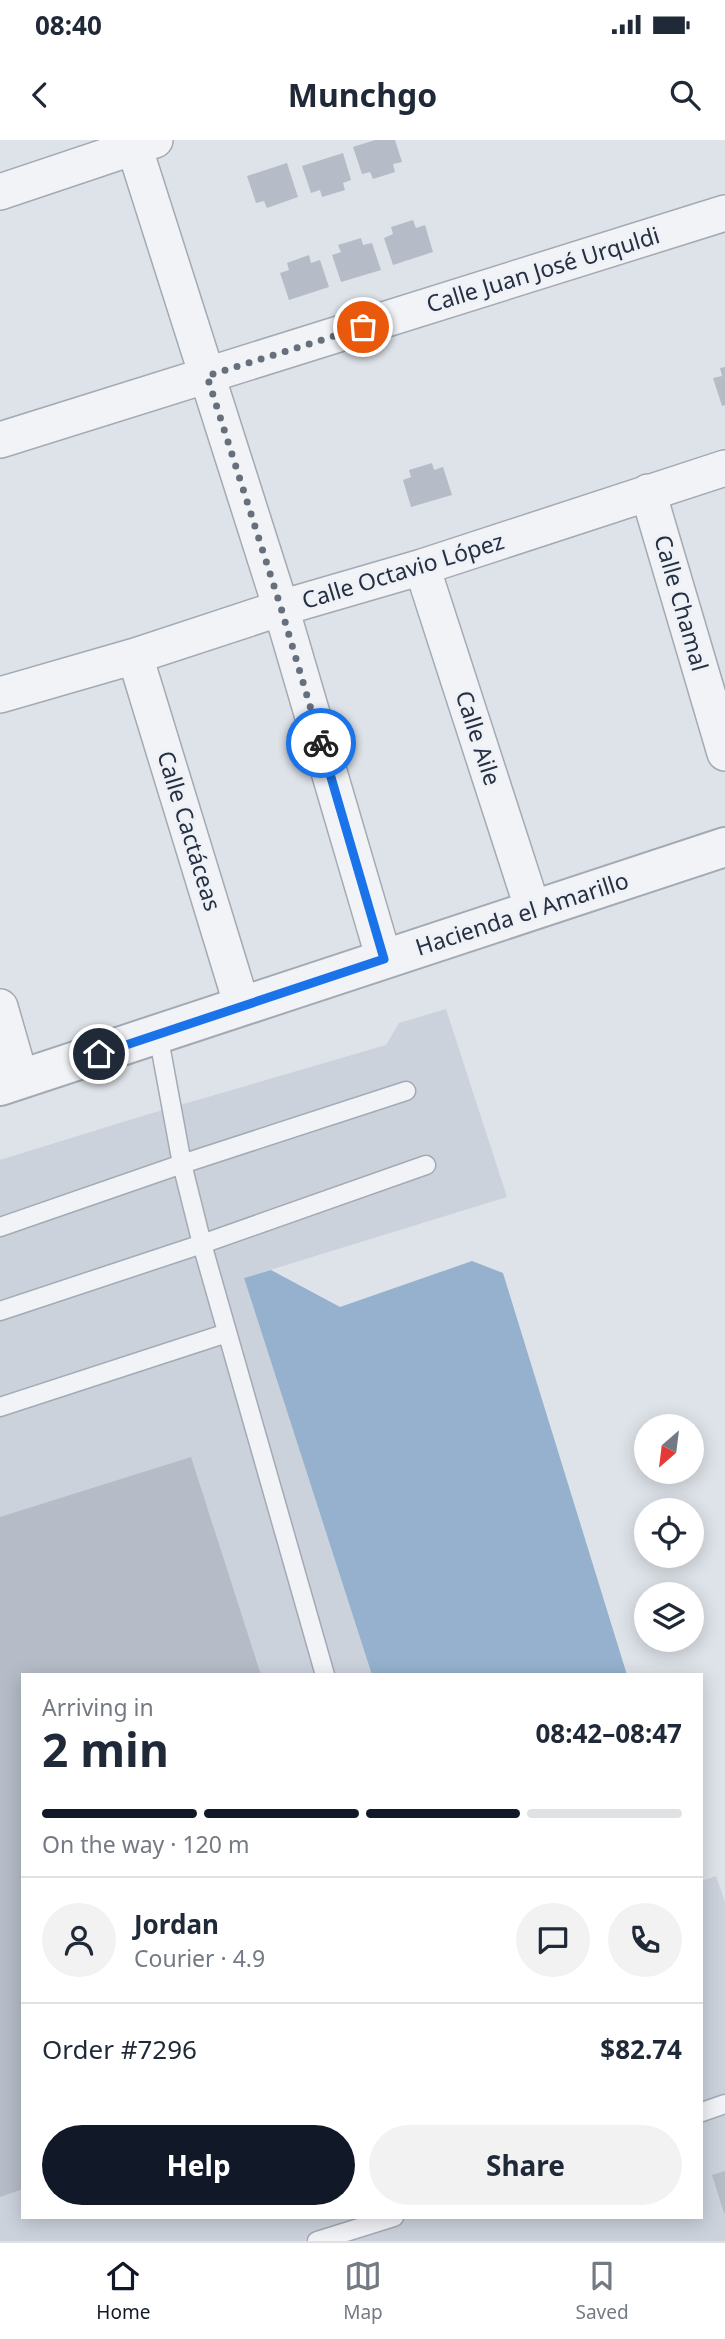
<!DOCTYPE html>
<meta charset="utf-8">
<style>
body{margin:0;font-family:"Noto Sans",sans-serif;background:#f2f2f3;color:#1f2937;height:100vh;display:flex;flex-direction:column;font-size:26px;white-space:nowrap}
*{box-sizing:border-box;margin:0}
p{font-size:23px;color:#747a83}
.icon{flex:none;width:38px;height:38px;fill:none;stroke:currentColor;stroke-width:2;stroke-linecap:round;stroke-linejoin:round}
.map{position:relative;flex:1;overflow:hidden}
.panel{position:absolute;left:21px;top:1533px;width:682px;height:546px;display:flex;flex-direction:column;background:#fff;border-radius:0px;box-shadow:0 4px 18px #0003}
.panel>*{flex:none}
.needle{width:46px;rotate:208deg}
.tools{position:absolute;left:634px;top:1274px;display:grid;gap:14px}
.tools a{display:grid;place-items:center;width:70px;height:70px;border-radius:50%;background:#fff;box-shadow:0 4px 18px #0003;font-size:35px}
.pin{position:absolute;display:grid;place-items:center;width:60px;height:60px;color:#fff;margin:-30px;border:4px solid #fff;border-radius:50%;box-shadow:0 2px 7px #0007}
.courier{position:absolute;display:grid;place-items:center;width:70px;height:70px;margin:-35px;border:5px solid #1a73e8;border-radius:50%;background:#fff;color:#222;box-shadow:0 2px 9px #0007}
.headline em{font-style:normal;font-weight:700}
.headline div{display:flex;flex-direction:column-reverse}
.headline{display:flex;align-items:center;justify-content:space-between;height:119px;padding:0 21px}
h1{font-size:46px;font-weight:700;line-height:52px}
.bar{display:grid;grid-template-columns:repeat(4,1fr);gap:10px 7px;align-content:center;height:84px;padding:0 21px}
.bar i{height:9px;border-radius:5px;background:#e0e1e3}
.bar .active{background:#111827}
.bar p{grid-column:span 4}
.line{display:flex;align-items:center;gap:18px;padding:0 21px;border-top:2px solid #e0e1e3}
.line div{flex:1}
.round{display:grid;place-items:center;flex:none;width:74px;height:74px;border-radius:37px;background:#f2f2f3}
.primary-button{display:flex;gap:14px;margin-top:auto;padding:14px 21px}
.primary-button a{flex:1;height:80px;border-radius:42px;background:#111827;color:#fff;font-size:28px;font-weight:700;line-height:80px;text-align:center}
.primary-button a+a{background:#f2f2f3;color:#1f2937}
.status{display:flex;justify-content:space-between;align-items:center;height:49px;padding:0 35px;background:#fff;direction:ltr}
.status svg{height:19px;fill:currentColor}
header{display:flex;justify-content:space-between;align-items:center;height:91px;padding:0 21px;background:#fff;font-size:32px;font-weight:700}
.menu{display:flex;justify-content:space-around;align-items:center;height:98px;border-top:2px solid #e0e1e3;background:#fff;font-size:19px;color:#747a83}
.menu a{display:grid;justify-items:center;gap:4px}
.menu .active{color:#111827}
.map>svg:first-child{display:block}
.built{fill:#ccd2dc}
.water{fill:#95b1cd}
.building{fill:#b5bcc7}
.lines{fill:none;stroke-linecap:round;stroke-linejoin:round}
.service-casing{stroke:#a3aab4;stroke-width:21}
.minor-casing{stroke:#a3aab4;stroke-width:38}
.tertiary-casing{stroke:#a3aab4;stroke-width:42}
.service{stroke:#f1f3f7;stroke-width:18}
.minor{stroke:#f1f3f7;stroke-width:35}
.tertiary{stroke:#f1f3f7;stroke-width:38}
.done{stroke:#666f7c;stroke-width:7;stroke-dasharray:0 12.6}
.route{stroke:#1a73e8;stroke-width:9}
.labels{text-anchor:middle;stroke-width:6;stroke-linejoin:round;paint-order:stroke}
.street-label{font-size:23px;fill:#263042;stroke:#eef2f7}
</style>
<div class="status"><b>08:40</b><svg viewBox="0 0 49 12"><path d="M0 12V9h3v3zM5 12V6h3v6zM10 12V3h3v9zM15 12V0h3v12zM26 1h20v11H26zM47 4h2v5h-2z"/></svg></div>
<header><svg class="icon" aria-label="back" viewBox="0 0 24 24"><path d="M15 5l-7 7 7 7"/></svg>Munchgo<svg class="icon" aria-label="search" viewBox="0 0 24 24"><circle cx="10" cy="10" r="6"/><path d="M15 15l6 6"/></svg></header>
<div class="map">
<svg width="725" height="2101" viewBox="0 0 725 2101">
<rect width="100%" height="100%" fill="#dee3e9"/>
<!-- built -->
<path class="built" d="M 446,869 L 507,1057 L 244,1138 L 372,1535 L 23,1535 L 23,2077 L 702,2077 L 702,1741 L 716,1736 L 725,1762 L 725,2101 L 0,2101 L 0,1020 L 139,977 L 386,905 L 399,883 Z"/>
<!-- water -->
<path class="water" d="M 472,1121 L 503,1133 L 627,1535 L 372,1535 L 244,1138 L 271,1130 L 340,1167 Z"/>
<!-- building -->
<path class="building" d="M 375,0 L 395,0 L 402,22 L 393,24 L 395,32 L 373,39 L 370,32 L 362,34 L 353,7 Z
M 343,13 L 351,40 L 343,43 L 345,50 L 322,57 L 320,50 L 311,53 L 302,26 Z
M 287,23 L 298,57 L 267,68 L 264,61 L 256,63 L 247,36 Z
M 413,80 L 416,88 L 425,85 L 433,112 L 393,125 L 384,98 L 393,94 L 391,87 Z
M 361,98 L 363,105 L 372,103 L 381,130 L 341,142 L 332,115 L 341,112 L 338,105 Z
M 309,115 L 311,123 L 320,120 L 329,147 L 289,160 L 280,133 L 289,130 L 287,123 Z
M 725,227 L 725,265 L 722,266 L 713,238 L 722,236 L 720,228 Z
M 432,323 L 434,330 L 443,327 L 452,355 L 411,367 L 403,340 L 411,337 L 409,330 Z
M 191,1317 L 261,1535 L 23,1535 L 23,2049 L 0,2057 L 0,1377 Z
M 725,2031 L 725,2073 L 724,2073 L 712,2035 Z"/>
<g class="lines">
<!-- service casing -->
<g class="service-casing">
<path id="service" d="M 158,894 L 182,1024 L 202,1104 L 325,1535
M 0,1087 L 182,1024 L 406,951
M 0,1171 L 202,1104 L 426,1025
M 0,1267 L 227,1193
M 702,1972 L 725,1964
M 317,2101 L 394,2077"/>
</g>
<!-- minor casing -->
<g class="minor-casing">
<path id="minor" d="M 132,0 L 281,468 L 384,819
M 0,52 L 155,0
M 0,300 L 725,73
M 648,352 L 725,613
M 422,427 L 533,770
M 135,516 L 242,866
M 0,555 L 135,516 L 281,468 L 422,427 L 725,328
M 0,867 L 21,940"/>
</g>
<!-- tertiary casing -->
<g class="tertiary-casing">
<path id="tertiary" d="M 0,946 L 725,707"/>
</g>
<!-- service -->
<use href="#service" class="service"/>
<!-- minor -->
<use href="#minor" class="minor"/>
<!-- tertiary -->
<use href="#tertiary" class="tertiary"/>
</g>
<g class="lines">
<!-- done -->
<path class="done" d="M 321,603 L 281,468 L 207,236 L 363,187"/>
<!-- route -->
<path class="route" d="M 99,914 L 384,819 L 321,603"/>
</g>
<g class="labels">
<!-- street labels -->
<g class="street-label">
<text transform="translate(543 130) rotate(-17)" y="8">Calle Juan José Urquldi</text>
<text transform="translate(403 431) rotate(-17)" y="8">Calle Octavio López</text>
<text transform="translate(681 463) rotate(74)" y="8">Calle Chamal</text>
<text transform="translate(478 598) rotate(72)" y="8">Calle Aile</text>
<text transform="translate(189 691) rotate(73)" y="8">Calle Cactáceas</text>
<text transform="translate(522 774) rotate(-18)" y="8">Hacienda el Amarillo</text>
</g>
</g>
</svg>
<div class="tools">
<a><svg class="needle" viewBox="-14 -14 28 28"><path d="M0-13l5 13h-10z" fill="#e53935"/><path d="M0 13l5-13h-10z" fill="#747a83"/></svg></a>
<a><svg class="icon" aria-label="locate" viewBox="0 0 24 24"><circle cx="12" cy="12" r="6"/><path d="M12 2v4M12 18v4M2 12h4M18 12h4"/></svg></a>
<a><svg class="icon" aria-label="layers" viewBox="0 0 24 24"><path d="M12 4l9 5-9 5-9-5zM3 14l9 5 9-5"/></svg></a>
</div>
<div class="pin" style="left:363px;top:187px;background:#ea580c"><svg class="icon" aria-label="bag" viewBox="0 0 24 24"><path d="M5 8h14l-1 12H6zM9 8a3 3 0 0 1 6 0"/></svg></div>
<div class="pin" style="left:99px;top:914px;background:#1f2937"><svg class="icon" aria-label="home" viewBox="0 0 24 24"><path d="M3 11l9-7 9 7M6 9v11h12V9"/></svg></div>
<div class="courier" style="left:321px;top:603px"><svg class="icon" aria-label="bike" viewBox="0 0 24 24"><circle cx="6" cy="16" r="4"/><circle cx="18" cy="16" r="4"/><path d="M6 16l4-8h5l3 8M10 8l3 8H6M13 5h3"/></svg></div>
<section class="panel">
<div class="headline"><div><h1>2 min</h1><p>Arriving in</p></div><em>08:42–08:47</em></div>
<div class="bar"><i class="active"></i><i class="active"></i><i class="active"></i><i></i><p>On the way · 120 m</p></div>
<div class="line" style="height:126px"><a class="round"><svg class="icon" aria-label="person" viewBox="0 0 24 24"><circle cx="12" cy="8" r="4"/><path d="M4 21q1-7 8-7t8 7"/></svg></a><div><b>Jordan</b><p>Courier · 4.9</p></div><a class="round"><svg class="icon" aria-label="chat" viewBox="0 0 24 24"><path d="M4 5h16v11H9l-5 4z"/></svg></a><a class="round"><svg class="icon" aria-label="phone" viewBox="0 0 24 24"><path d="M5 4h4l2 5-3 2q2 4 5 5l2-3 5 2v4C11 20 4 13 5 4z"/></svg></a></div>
<div class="line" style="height:91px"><div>Order #7296</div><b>$82.74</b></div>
<div class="primary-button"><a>Help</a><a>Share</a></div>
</section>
</div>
<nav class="menu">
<a class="active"><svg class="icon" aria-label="home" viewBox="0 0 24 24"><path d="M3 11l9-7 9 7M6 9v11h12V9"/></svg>Home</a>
<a><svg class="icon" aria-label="map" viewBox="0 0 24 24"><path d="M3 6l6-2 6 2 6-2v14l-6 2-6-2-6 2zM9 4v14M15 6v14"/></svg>Map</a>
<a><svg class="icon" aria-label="saved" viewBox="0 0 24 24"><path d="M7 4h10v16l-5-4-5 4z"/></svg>Saved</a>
</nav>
